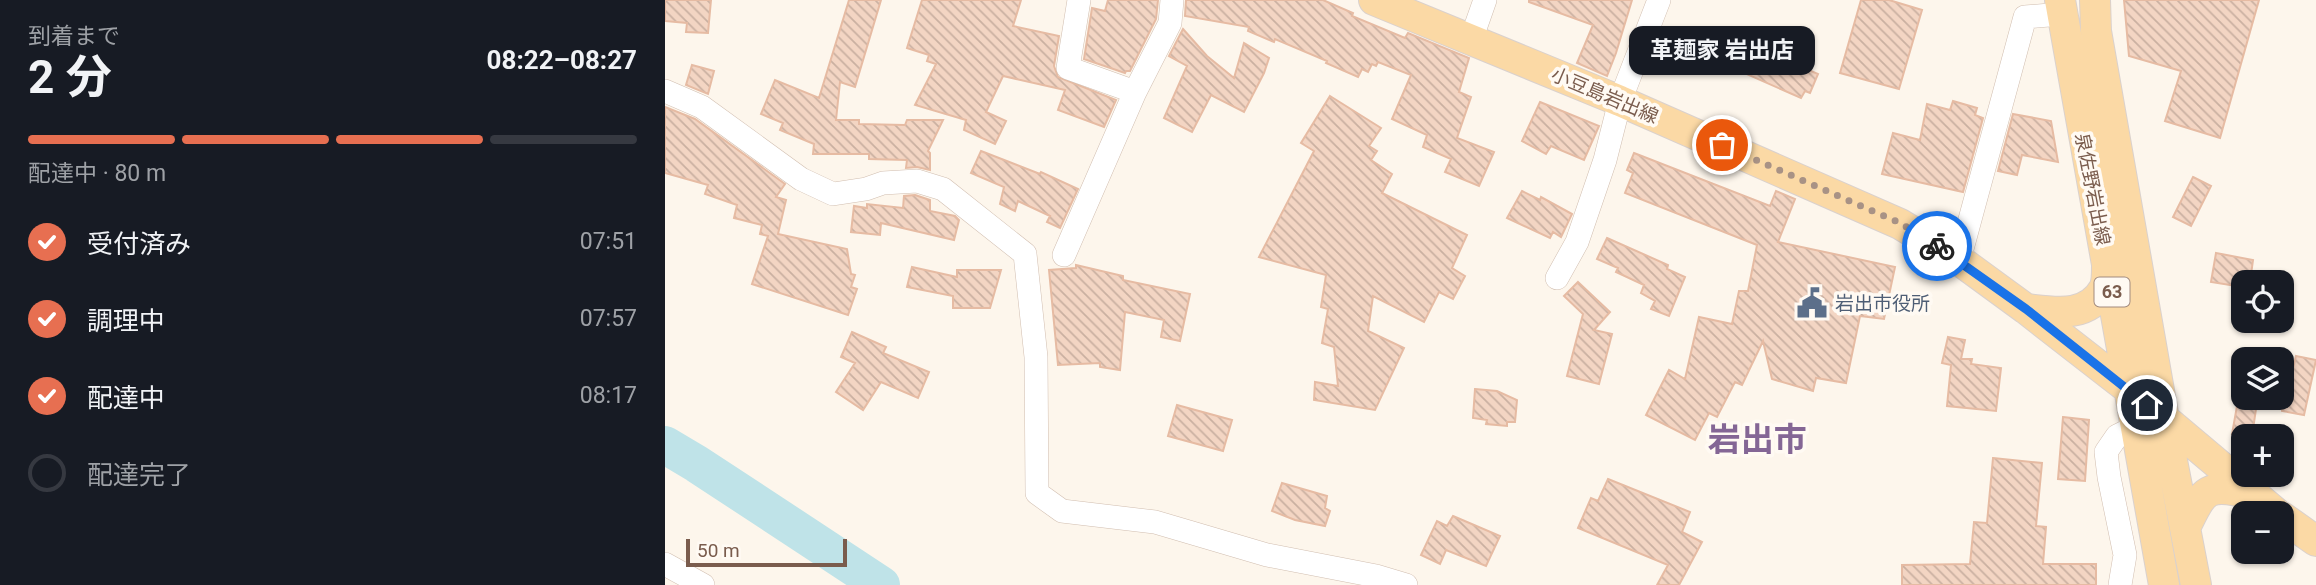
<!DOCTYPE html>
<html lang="ja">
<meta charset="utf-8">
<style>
body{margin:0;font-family:Roboto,"Noto Sans JP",sans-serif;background:#20242c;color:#f1f3f6;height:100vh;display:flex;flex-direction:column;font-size:26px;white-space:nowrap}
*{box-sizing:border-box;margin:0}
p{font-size:23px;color:#9ea1a6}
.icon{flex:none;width:38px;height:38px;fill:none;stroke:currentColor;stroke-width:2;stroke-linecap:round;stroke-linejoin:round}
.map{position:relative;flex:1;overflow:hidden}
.details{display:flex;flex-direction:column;background:#171b24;width:665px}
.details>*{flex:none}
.fabs{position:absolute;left:1566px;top:270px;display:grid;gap:14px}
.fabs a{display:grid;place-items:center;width:63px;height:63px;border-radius:14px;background:#171b24;box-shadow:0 2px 5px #0004;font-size:35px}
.scale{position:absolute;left:21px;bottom:18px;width:161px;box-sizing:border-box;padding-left:7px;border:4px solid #7a5c4d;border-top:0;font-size:19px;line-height:24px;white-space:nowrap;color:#7a5c4d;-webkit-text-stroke:5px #fffaf3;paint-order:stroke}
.pin{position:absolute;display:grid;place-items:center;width:60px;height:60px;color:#fff;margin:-30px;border:4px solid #fff;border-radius:50%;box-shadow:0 2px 7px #0007}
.courier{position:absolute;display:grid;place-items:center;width:70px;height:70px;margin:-35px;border:5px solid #1a73e8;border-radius:50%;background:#fff;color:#222;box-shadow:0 2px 9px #0007}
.bubble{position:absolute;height:49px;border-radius:14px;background:#171b24;box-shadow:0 2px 5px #0004;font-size:23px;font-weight:700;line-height:49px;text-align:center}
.overview em{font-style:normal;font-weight:700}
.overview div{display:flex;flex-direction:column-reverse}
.overview{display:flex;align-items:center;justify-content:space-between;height:119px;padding:0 28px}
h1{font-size:46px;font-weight:700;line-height:52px}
.bar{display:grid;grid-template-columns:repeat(4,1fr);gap:10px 7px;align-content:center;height:84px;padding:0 28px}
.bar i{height:9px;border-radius:5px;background:#363941}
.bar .selected{background:#e76f51}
.bar p{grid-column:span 4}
ol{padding:0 28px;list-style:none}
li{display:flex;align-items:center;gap:21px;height:77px}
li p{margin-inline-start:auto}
li .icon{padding:7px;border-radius:50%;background:#e76f51;color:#fff;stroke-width:4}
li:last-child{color:#9ea1a6}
li i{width:38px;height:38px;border:4px solid #363941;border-radius:50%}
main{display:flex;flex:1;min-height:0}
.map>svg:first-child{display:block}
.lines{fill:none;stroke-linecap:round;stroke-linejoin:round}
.river{stroke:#bfe3e8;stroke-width:38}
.building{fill:url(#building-back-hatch);stroke:#e6bba3;stroke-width:2}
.minor-casing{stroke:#d1beb0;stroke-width:24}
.major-casing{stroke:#dad1cd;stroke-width:32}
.minor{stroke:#fff;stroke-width:23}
.major{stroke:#fbd9a5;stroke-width:30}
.done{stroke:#a89285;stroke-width:7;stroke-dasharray:0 12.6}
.route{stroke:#1a73e8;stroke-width:9}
.labels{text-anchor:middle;stroke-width:7;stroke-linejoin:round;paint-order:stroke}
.shield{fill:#fffaf3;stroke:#a28b7f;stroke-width:2}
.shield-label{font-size:18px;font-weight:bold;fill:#7a5c4d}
.street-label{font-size:19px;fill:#7a5c4d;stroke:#fffaf3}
.service-label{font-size:19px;fill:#4e5e75;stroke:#fffaf3;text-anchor:start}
.town-label{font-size:33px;font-weight:bold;fill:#846695;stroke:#fffaf3}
</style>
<main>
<section class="details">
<div class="overview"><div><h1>2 分</h1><p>到着まで</p></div><em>08:22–08:27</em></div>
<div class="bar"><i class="selected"></i><i class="selected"></i><i class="selected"></i><i></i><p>配達中 · 80 m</p></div>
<ol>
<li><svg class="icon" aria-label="check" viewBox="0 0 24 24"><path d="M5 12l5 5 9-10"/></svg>受付済み<p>07:51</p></li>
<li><svg class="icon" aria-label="check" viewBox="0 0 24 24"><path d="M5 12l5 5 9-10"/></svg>調理中<p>07:57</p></li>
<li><svg class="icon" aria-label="check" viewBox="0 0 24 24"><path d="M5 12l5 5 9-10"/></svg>配達中<p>08:17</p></li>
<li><i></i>配達完了</li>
</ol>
</section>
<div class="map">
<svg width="1651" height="585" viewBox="0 0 1651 585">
<defs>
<pattern id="building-back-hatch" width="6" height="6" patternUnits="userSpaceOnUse" patternTransform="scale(1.75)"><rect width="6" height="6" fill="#f3d5c3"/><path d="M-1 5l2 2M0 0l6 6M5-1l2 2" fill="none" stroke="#cab0a1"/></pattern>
</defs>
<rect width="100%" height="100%" fill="#fdf6ec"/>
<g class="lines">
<!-- river -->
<path class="river" d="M 0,445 L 32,464 L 216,585"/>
</g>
<!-- building -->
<path class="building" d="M 0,0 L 46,0 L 43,33 L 21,32 L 22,23 L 0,21 Z
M 184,0 L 216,0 L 190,87 L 175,82 L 171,120 L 194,120 L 194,124 L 240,125 L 242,120 L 278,120 L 263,151 L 265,153 L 265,170 L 252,167 L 241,168 L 242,160 L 204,159 L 204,154 L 148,154 L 149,144 L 115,130 L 118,123 L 96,114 L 110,80 L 154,98 Z
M 257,0 L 356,0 L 348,26 L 394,36 L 389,66 L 393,77 L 451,100 L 439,127 L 393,110 L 400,90 L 338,76 L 321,112 L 341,121 L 330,144 L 299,130 L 301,120 L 250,105 L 271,64 L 262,61 L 264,55 L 242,48 Z
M 443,0 L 493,0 L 491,19 L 465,71 L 461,71 L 460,73 L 419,59 L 427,8 L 440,11 Z
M 521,0 L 658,0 L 688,13 L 687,16 L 740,38 L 743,33 L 804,58 L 794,92 L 806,97 L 792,138 L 829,152 L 814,186 L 780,172 L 786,159 L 758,147 L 762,135 L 727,119 L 746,75 L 713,62 L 711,66 L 707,64 L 703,72 L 697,69 L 693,77 L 661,63 L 662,61 L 610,39 L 609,42 L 583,31 L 584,27 L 520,16 Z
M 864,0 L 967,0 L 951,53 L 942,76 L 912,63 L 928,25 L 864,2 Z
M 1196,0 L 1224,0 L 1257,10 L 1234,89 L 1175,73 Z
M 1459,0 L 1594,0 L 1555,138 L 1500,121 L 1516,71 L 1464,56 Z
M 518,29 L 542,56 L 569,78 L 579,43 L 604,58 L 599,73 L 579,112 L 546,95 L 527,132 L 499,118 L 522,66 L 504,56 Z
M 1079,42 L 1153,74 L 1145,93 L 1140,91 L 1136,98 L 1068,68 Z
M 27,65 L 49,71 L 43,94 L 21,85 Z
M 665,96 L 716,128 L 704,146 L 712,151 L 706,160 L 727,174 L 717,193 L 802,235 L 787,268 L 800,276 L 788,299 L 774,292 L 759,322 L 708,296 L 703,331 L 739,348 L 710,410 L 649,400 L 650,382 L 673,386 L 669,347 L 657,343 L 663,309 L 656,307 L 661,275 L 594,257 L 649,151 L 636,143 Z
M 1288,101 L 1312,108 L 1310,115 L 1318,118 L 1298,192 L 1217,174 L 1228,133 L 1255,140 L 1262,104 L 1285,110 Z
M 875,102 L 934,126 L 919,160 L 886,146 L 881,154 L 857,141 Z
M 0,107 L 30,119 L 120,184 L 111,197 L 121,200 L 113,234 L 182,249 L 186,274 L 190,275 L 186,287 L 192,289 L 183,315 L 87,284 L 103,236 L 95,234 L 97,225 L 69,218 L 72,205 L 40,194 L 43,185 L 0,173 Z
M 1348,114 L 1386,121 L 1393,162 L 1357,155 L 1352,175 L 1333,171 Z
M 316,151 L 375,174 L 376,172 L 413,189 L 395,228 L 382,222 L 385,216 L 353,201 L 350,211 L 335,204 L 339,187 L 306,173 Z
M 969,153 L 1105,206 L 1111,191 L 1130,199 L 1113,242 L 1230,267 L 1219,319 L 1195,316 L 1181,383 L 1151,378 L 1148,391 L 1107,379 L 1098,341 L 1077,385 L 1070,382 L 1052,417 L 1044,413 L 1030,440 L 981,415 L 1004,370 L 1020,379 L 1034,317 L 1067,324 L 1074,291 L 1083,291 L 1092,245 L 960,193 L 968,173 L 962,170 Z
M 1528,177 L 1546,186 L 1526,226 L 1508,217 Z
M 857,191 L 875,200 L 876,197 L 907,214 L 896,237 L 888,232 L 885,238 L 842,218 Z
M 250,195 L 265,200 L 265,211 L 290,216 L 294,220 L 289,240 L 216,223 L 215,235 L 186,232 L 189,206 L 202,208 L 202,204 L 238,208 L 239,196 Z
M 942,238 L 1003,265 L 1002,269 L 1020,277 L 1004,316 L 986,309 L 990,301 L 976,293 L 979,285 L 951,272 L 953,268 L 932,259 Z
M 1551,253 L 1588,260 L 1585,282 L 1578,282 L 1578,287 L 1546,282 Z
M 411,265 L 458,276 L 458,280 L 525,294 L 515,341 L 496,337 L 499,320 L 460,312 L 455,370 L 435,367 L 435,363 L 393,365 L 384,270 L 411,268 Z
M 247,267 L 292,277 L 292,270 L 336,270 L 325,308 L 288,308 L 288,296 L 242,287 Z
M 913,282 L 945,312 L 929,330 L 947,334 L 934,384 L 902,376 L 918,314 L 899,296 Z
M 187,332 L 221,347 L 218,353 L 264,372 L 253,398 L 216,382 L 198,410 L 171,392 L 190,363 L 176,357 Z
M 1283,337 L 1300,340 L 1296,359 L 1307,359 L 1306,364 L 1336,368 L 1331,411 L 1282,406 L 1286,365 L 1277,363 Z
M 1631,356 L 1651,360 L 1639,415 L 1617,411 L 1617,366 L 1628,368 Z
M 810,389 L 832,391 L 852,400 L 850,422 L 842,422 L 842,426 L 821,424 L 822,420 L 808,418 Z
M 512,405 L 567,420 L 558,451 L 503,436 Z
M 1572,406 L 1591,409 L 1587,436 L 1567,434 Z
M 1398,417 L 1424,420 L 1420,481 L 1393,479 Z
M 1328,458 L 1377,463 L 1371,526 L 1381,527 L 1378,564 L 1431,564 L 1431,585 L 1237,585 L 1237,565 L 1305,564 L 1309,522 L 1322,523 Z
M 943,479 L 1025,512 L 1017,532 L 1037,542 L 1014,585 L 992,585 L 1003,565 L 913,528 L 926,498 L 933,501 Z
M 617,483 L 662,496 L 660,508 L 665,511 L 660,526 L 630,520 L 607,511 Z
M 788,516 L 835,536 L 821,566 L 781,550 L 775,564 L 756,555 L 772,521 L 782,526 Z"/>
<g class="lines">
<!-- minor casing -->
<g class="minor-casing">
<path id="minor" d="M 414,0 L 403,68 L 470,92
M 806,40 L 820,0
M 0,91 L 37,107 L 136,179 L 168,194 L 201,189 L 218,183 L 252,181 L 278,189 L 360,254 L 371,357 L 372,493 L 397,511 L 490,522 L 602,555 L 711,576 L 741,585
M 399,255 L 470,92 L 505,23 L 507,0
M 1294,260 L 1360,17 L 1396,14
M 892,278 L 912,242 L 940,160 L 955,101 L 994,0
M 0,564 L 38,585
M 1455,585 L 1460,555 L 1444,477 L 1441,452 L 1452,436 L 1472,426"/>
</g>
<!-- major casing -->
<g class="major-casing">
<path id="major" d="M 709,0 L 955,101 L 1235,224 L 1294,260 L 1361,309 L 1465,390 L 1611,513
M 1395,0 L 1499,585
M 1430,0 L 1431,31 L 1499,419 L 1531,585
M 1361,309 C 1389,312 1422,319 1439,289 C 1442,283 1442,273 1442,266
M 1617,517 L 1651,541
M 1520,528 C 1539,488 1542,483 1587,494"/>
</g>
<!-- minor -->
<use href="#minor" class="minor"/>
<!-- major -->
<use href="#major" class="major"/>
</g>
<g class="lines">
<!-- done -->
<path class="done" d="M 1057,145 L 1235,223 L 1272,246"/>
<!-- route -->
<path class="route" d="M 1272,246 L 1361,309 L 1482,405"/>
</g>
<!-- icons -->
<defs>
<g id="civic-bare" transform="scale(2.415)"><path d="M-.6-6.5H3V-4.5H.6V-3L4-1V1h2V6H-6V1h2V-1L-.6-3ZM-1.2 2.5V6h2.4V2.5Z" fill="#5c6f8a" stroke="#fffaf3" stroke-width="2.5" paint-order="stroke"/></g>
</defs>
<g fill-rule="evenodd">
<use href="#civic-bare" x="1147" y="303"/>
</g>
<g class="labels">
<!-- shield labels -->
<rect class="shield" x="1429.5" y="277.5" width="35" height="29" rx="5"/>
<g class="shield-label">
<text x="1447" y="298">63</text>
</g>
<!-- street labels -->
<g class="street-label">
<text transform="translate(940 95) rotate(23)" y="7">小豆島岩出線</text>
<text transform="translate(1428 189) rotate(79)" y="7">泉佐野岩出線</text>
</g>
<!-- service labels -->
<g class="service-label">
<text x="1170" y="310">岩出市役所</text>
</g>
<!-- town labels -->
<g class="town-label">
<text x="1092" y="451">岩出市</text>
</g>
</g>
</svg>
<div class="fabs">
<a><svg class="icon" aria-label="locate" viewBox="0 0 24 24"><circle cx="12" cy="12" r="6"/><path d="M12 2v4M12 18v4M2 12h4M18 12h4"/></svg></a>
<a><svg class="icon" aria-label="layers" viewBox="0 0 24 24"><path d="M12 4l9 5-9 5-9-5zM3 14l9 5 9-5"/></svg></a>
<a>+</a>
<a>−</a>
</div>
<div class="scale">50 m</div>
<div class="pin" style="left:1057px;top:145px;background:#ea580c"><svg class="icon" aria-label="bag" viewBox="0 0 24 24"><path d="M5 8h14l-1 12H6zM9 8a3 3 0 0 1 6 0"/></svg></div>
<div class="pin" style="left:1482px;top:405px;background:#1f2937"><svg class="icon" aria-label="home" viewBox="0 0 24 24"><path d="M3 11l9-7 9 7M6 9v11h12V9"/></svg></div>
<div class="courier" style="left:1272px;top:246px"><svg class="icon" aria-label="bike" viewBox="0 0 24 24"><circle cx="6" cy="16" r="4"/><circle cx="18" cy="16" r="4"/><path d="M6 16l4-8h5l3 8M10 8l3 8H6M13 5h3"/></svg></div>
<div class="bubble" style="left:964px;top:26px;width:186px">革麺家 岩出店</div>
</div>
</main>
